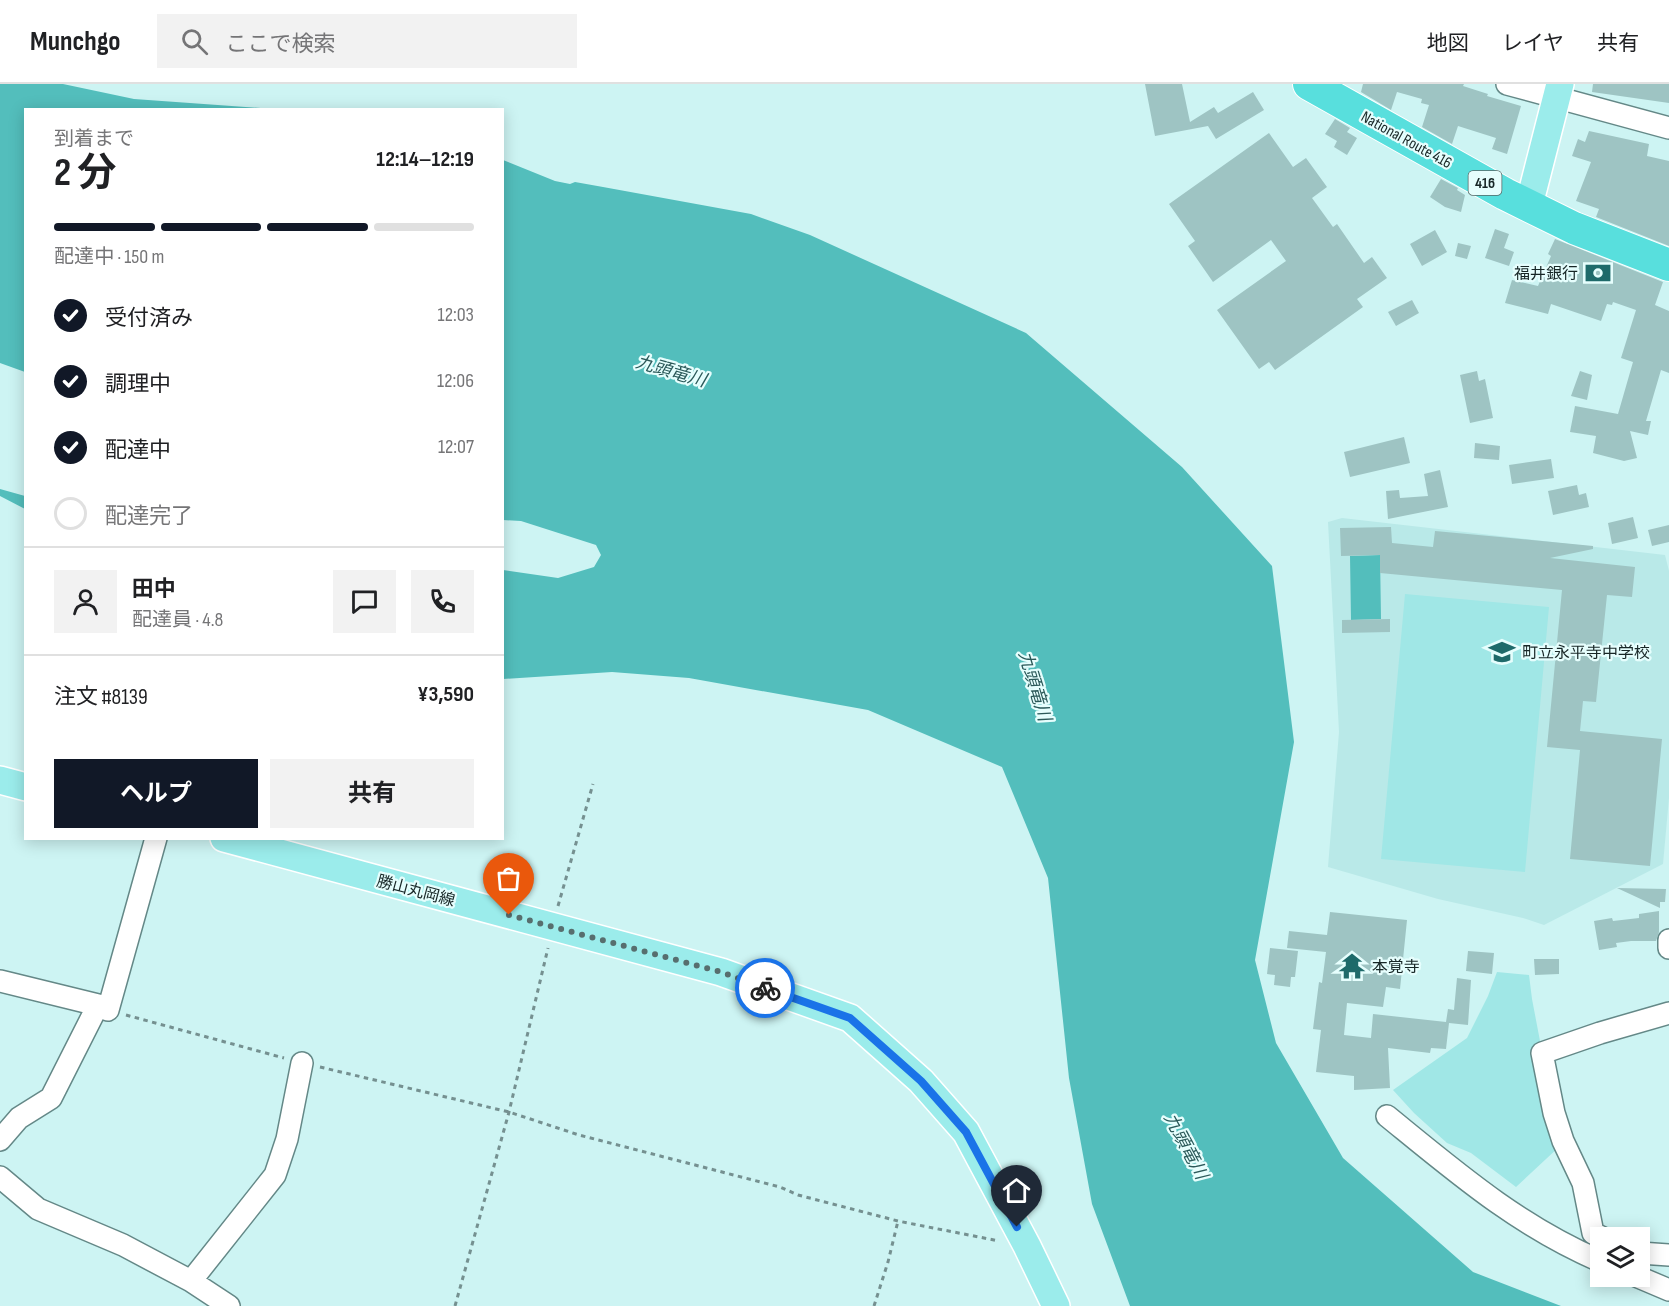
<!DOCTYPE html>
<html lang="ja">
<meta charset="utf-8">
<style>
body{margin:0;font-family:"Sofia Sans Condensed","Noto Sans JP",sans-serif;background:#f2f2f2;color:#202124;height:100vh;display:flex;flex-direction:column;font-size:22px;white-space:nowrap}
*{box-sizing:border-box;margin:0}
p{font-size:20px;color:#757577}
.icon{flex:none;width:33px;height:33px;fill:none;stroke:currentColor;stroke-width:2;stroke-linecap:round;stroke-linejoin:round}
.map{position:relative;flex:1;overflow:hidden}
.drawer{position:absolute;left:24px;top:24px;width:480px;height:732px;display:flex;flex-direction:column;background:#fff;border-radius:0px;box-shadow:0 3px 15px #0003}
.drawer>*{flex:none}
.controls{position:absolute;left:1590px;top:1143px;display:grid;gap:12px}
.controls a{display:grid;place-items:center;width:60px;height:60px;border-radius:0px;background:#fff;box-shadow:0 3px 15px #0003;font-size:30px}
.pin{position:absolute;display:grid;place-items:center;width:51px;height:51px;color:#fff;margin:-62px -26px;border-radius:50% 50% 50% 0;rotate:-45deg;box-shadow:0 0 6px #0007}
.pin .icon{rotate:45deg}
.courier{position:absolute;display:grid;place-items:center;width:60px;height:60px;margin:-30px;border:4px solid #1a73e8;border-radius:50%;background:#fff;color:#222;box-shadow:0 2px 8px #0007}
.headline em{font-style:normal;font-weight:700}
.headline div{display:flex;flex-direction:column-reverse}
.headline{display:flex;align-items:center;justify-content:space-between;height:102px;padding:0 30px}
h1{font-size:39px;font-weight:700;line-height:45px}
.bar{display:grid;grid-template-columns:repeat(4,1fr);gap:9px 6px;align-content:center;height:72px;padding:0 30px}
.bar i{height:8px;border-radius:4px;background:#e0e0e0}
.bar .current{background:#111827}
.bar p{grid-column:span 4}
.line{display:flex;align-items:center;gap:15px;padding:0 30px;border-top:2px solid #e0e0e0}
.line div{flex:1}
.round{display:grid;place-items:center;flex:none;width:63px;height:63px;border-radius:0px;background:#f2f2f2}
ol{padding:0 30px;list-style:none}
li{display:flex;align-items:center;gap:18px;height:66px}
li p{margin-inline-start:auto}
li .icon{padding:6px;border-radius:50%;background:#111827;color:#fff;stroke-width:4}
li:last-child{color:#757577}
li i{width:33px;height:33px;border:3px solid #e0e0e0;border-radius:50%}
.primary-button{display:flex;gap:12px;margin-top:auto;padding:12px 30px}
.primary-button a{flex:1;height:69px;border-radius:0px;background:#111827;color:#fff;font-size:24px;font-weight:700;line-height:69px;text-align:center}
.primary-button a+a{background:#f2f2f2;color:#202124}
header{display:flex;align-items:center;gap:36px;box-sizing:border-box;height:84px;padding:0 30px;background:#fff;border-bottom:2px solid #e0e0e0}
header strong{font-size:28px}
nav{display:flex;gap:33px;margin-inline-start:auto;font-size:21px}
.search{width:420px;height:54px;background:#f2f2f2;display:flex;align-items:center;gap:15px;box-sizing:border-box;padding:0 21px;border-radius:0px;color:#757577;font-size:22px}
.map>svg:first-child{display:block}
.built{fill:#b9e9e8}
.green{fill:#a0e7e6}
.water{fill:#53bebc}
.building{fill:#9ec4c3}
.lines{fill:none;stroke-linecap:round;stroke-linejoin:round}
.minor-casing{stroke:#648887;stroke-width:24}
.major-casing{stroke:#fff;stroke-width:30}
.highway-casing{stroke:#fff;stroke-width:34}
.path{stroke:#759090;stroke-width:3;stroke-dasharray:4.5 4.5;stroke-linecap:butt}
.minor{stroke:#fff;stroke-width:21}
.major{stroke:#9beceb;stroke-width:27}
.highway{stroke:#58dfdd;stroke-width:32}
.done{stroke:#576e6e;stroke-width:6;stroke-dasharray:0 10.8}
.route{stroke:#1a73e8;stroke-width:8}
.labels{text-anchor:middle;stroke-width:4.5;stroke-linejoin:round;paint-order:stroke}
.shield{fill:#e6fefd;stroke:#556766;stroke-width:1.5}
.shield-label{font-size:15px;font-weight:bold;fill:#172626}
.street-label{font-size:16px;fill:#172626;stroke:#e6fefd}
.poi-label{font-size:16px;fill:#172626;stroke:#e6fefd;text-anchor:start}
.water-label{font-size:18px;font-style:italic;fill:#2b5959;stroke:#e6fefd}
</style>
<header>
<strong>Munchgo</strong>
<div class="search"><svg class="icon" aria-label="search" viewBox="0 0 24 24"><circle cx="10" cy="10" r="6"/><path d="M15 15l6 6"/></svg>ここで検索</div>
<nav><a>地図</a><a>レイヤ</a><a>共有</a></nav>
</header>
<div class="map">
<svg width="1669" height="1222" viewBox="0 0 1669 1222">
<rect width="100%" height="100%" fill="#cdf4f3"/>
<!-- built -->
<path class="built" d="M 1342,434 L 1665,471 L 1669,487 L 1669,714 L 1663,780 L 1544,841 L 1523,834 L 1438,815 L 1328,783 L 1339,648 L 1328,438 Z"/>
<!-- green -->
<path class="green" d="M 1405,510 L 1549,523 L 1525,788 L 1381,775 Z
M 1497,888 L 1529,891 L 1532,915 L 1560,1062 L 1516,1103 L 1471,1069 L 1447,1059 L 1414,1029 L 1393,1006 L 1467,954 L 1488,912 Z"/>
<!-- water -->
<path class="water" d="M 0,0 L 63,0 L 134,15 L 274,25 L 26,26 L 25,288 L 0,279 Z
M 503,76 L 555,97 L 570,100 L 575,98 L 603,103 L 751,130 L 810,151 L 1026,249 L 1182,383 L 1272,482 L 1294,658 L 1255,876 L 1276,959 L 1343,1074 L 1473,1188 L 1561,1222 L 1130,1222 L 1092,1120 L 1069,994 L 1048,794 L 1002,683 L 868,626 L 689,594 L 612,588 L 503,595 L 503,486 L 558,494 L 594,483 L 601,471 L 596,461 L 521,437 L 503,436 Z
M 0,405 L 25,412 L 25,425 L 0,412 Z
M 1380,471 L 1381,535 L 1351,536 L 1350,472 Z"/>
<!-- building -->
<path class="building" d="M 1145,0 L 1182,0 L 1190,38 L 1214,23 L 1218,29 L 1253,8 L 1264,26 L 1216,55 L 1208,42 L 1155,52 Z
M 1363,0 L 1464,0 L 1463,2 L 1488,10 L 1487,12 L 1521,22 L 1507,70 L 1492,65 L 1496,54 L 1458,42 L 1452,60 L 1422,43 L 1429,21 L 1421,19 L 1422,15 L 1397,8 L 1391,26 L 1361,8 Z
M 1593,0 L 1669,0 L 1669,19 L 1592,8 Z
M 1335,35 L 1350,44 L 1347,48 L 1357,54 L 1347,71 L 1334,63 L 1337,57 L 1325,50 Z
M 1589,47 L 1649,60 L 1647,72 L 1669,77 L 1669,162 L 1596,133 L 1599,125 L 1576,117 L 1591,78 L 1572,72 L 1578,55 L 1585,58 Z
M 1269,49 L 1293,83 L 1306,74 L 1327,103 L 1312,114 L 1333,143 L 1337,140 L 1364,179 L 1372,173 L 1387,194 L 1357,215 L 1363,223 L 1275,286 L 1269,278 L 1259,285 L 1217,226 L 1286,177 L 1271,156 L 1213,198 L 1188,162 L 1195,157 L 1169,120 Z
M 1441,95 L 1458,104 L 1457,106 L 1465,111 L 1461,128 L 1445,123 L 1430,113 Z
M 1495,145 L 1509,150 L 1504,164 L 1514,168 L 1509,182 L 1485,174 Z
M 1435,146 L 1447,168 L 1422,182 L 1410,160 Z
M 1555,155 L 1663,198 L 1655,221 L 1669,227 L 1669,289 L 1661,286 L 1646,337 L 1651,337 L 1648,351 L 1630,347 L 1637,374 L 1624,377 L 1593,369 L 1596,352 L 1570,348 L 1575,322 L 1618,330 L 1633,278 L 1621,274 L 1636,226 L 1613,218 L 1612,221 L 1607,220 L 1601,237 L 1551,220 L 1548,230 L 1505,219 L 1512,196 L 1538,202 L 1551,172 L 1548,170 Z
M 1458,159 L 1471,162 L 1467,175 L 1455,172 Z
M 1412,216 L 1419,229 L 1396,242 L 1388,228 Z
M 1477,287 L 1479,297 L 1485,295 L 1493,334 L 1470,339 L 1460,291 Z
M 1580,287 L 1592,291 L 1587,316 L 1571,312 Z
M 1404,353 L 1410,379 L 1350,393 L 1344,368 Z
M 1475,359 L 1500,362 L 1499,376 L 1474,374 Z
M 1551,375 L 1554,394 L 1512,400 L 1509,381 Z
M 1440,386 L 1448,423 L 1388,435 L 1386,407 L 1399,406 L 1400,414 L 1428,412 L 1424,390 Z
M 1577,401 L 1579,411 L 1586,409 L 1589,423 L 1553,431 L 1548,407 Z
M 1633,433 L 1638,454 L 1612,460 L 1608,439 Z
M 1669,441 L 1669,458 L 1652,462 L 1648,446 Z
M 1391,443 L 1392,459 L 1433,463 L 1435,447 L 1500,453 L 1593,462 L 1593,465 L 1550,474 L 1635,483 L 1632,513 L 1607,511 L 1596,618 L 1583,617 L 1580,647 L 1662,655 L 1650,782 L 1570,775 L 1580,666 L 1547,663 L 1562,506 L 1380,489 L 1380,471 L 1341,472 L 1340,444 Z
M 1390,535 L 1390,548 L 1342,549 L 1342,536 Z
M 1617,804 L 1666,805 L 1665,818 L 1660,818 L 1660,824 Z
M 1659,827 L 1659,848 L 1656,857 L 1631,857 L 1616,859 L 1617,863 L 1599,866 L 1594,837 L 1612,834 L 1613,837 L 1639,834 L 1639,830 Z
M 1330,828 L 1407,836 L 1400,905 L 1386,903 L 1383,923 L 1347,919 L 1344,951 L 1371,954 L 1373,930 L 1446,938 L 1448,925 L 1454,926 L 1457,894 L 1471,896 L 1468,941 L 1449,939 L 1446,965 L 1431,964 L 1430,969 L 1388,964 L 1390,1004 L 1354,1006 L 1354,992 L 1316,988 L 1321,946 L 1313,945 L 1319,898 L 1322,899 L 1326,868 L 1287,864 L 1289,847 L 1327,851 Z
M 1270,864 L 1298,867 L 1295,893 L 1291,893 L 1290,903 L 1274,901 L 1275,891 L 1267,890 Z
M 1468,867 L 1494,869 L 1492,890 L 1466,887 Z
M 1534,875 L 1559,875 L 1559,890 L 1535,891 Z"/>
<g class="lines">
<!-- minor casing -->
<g class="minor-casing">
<path id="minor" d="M 1507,0 L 1669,44
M 1669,856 L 1669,864
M 0,897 L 98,921 L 108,926 L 156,754
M 1387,1032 C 1457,1089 1517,1141 1600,1177
M 0,1056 L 19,1034 L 51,1014 L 98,921
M 0,1093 L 38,1125 L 123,1161 L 191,1197 L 229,1222
M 1603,1154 L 1593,1149 L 1583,1099 L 1563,1057 L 1554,1029 L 1542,969 L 1600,949 L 1669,929
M 1640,1169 L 1669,1171
M 1636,1192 L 1669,1206
M 191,1197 L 275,1091 L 287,1055 L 302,979"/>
</g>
<!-- major casing -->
<g class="major-casing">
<path id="major" d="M 1529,121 L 1560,0
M 0,696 L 26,703
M 224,754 L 721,888 L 850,934 L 921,997 L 966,1048 L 1027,1162 L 1056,1222"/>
</g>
<!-- highway casing -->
<g class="highway-casing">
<path id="highway" d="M 1309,0 L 1505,110 L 1574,144 L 1669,181"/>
</g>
<!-- path -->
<path class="path" d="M 558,822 L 593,700
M 126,931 L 284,974
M 320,983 L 509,1028 L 579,1051 L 780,1103 L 798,1111 L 898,1137 L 999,1157
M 455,1222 L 509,1028 L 548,864
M 874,1222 L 888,1178 L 898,1137"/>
<!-- minor -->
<use href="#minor" class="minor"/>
<!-- major -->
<use href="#major" class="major"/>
<!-- highway -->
<use href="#highway" class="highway"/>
</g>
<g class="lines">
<!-- done -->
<path class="done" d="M 509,831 L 721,888 L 765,904"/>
<!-- route -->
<path class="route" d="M 765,904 L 850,934 L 921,997 L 966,1048 L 1017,1143"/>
</g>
<!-- icons -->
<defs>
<g id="bank-bare" transform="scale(2.07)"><path d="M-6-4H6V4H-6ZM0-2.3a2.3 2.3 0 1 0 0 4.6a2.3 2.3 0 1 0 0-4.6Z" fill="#1e6a6a" stroke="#e6fefd" stroke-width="2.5" paint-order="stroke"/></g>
<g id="school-bare" transform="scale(2.07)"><path d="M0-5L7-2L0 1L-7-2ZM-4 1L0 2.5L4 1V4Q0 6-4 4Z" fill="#1e6a6a" stroke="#e6fefd" stroke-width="2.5" paint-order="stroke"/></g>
<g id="temple-bare" transform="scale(2.07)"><path d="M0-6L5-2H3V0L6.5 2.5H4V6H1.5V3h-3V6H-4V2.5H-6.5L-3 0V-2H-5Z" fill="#1e6a6a" stroke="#e6fefd" stroke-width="2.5" paint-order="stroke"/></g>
</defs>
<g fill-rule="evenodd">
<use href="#bank-bare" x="1598" y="189"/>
<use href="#school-bare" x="1502" y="568"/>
<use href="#temple-bare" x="1352" y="882"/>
</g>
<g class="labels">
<!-- shield labels -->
<rect class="shield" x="1468.5" y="87" width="33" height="24" rx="4.5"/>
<g class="shield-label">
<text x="1485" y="104">416</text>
</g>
<!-- street labels -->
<g class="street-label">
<text transform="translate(1407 55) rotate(29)" y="6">National Route 416</text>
<text transform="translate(416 806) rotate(15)" y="6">勝山丸岡線</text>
</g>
<!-- poi labels -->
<g class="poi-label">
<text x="1578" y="195" text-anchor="end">福井銀行</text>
<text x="1522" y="574">町立永平寺中学校</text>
<text x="1372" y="888">本覚寺</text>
</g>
<!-- water labels -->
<g class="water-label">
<text transform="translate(671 287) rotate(16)" y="6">九頭竜川</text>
<text transform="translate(1035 602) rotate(73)" y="6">九頭竜川</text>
<text transform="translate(1186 1062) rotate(62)" y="6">九頭竜川</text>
</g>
</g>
</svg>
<div class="controls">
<a><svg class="icon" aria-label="layers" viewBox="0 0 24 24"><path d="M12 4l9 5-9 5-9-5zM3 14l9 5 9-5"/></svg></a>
</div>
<div class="pin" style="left:509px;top:831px;background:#ea580c"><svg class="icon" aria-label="bag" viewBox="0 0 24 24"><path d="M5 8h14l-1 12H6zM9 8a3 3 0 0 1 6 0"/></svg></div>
<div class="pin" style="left:1017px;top:1143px;background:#1f2937"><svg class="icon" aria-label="home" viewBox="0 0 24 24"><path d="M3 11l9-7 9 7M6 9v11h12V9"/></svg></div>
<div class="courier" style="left:765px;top:904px"><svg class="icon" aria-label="bike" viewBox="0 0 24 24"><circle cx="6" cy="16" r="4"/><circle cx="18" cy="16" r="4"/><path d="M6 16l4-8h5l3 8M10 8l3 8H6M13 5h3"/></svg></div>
<section class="drawer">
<div class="headline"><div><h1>2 分</h1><p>到着まで</p></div><em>12:14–12:19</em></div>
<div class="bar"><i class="current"></i><i class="current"></i><i class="current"></i><i></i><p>配達中 · 150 m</p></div>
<ol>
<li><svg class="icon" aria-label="check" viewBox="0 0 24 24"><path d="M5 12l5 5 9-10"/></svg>受付済み<p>12:03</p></li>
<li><svg class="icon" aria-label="check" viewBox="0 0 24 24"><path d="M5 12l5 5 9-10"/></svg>調理中<p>12:06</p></li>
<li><svg class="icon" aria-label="check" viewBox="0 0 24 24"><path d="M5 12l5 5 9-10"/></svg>配達中<p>12:07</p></li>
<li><i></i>配達完了</li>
</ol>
<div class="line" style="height:108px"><a class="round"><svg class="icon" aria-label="person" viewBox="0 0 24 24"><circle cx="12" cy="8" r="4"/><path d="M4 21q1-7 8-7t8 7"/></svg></a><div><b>田中</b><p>配達員 · 4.8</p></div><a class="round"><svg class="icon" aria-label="chat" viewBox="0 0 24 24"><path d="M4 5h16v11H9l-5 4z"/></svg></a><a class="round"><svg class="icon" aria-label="phone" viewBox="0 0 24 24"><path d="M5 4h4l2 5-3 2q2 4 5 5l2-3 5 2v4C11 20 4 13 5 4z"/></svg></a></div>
<div class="line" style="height:78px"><div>注文 #8139</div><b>¥3,590</b></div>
<div class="primary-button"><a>ヘルプ</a><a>共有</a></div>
</section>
</div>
